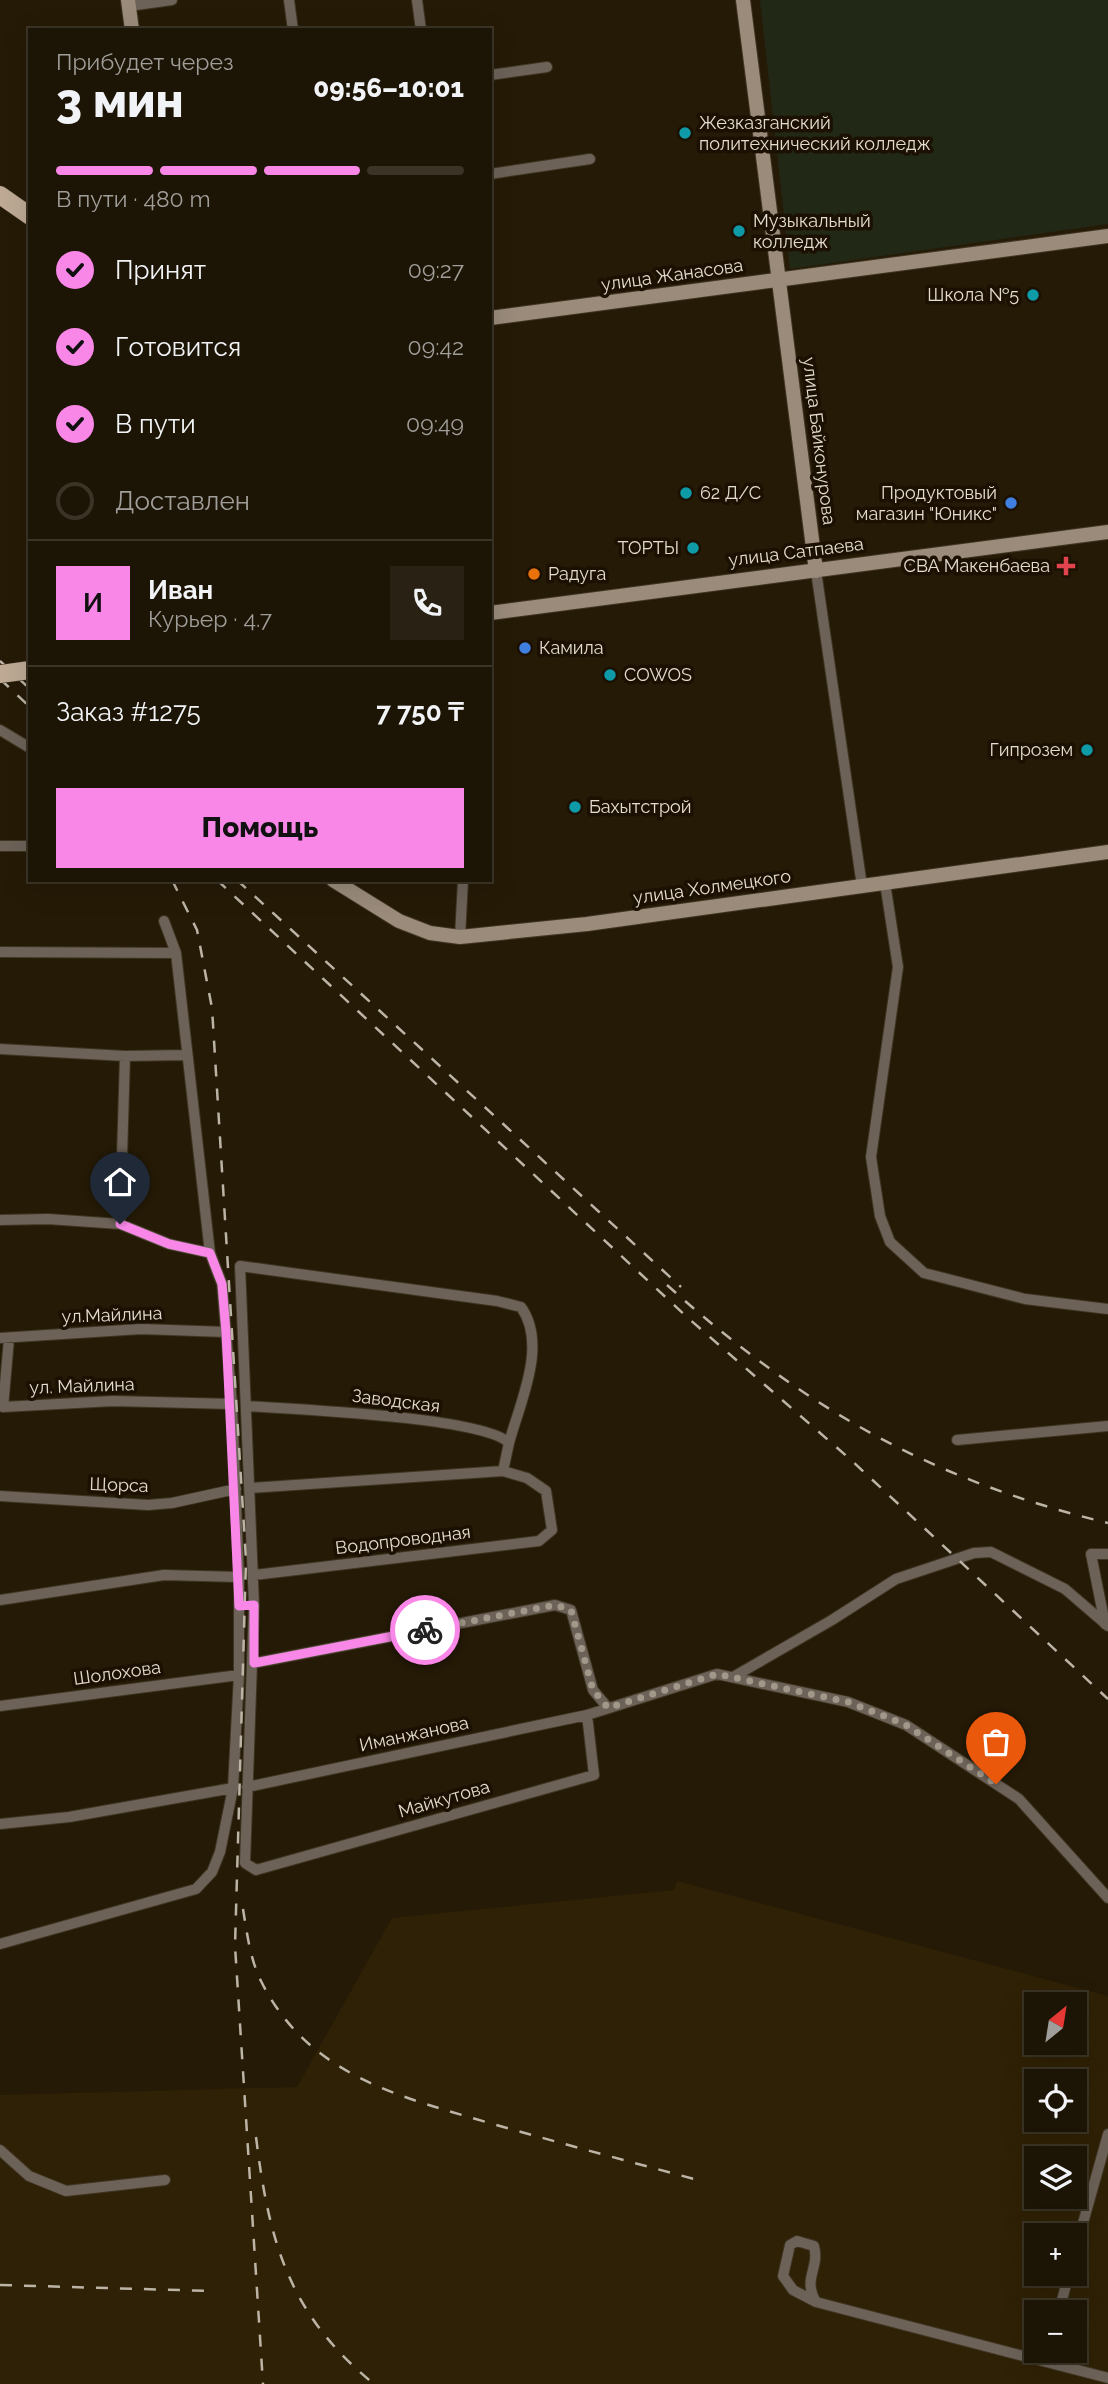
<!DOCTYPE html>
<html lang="ru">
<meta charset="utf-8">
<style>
body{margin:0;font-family:Raleway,sans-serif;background:#292113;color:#f1f3f6;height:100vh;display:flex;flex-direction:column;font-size:26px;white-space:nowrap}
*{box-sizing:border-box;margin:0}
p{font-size:23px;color:#a09e9a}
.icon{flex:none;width:38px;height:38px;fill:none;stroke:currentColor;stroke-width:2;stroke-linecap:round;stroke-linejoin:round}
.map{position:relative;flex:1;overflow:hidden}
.sheet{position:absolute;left:28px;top:28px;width:464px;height:854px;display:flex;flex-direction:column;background:#1c1404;border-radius:0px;box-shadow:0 7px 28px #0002,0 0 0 2px #3a3326}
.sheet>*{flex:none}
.needle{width:46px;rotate:30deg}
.buttons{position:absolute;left:1024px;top:1992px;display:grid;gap:14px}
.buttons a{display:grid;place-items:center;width:63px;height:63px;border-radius:0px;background:#1c1404;box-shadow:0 7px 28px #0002,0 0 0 2px #3a3326;font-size:35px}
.pin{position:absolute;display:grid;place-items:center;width:60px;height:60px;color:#fff;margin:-72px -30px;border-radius:50% 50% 50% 0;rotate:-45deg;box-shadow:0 0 7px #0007}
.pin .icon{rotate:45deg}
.courier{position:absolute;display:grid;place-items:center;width:70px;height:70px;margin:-35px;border:5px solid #f987e8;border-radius:50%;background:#fff;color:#222;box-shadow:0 2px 9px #0007}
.head em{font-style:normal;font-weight:800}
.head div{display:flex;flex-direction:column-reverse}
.head{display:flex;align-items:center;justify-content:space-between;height:119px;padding:0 28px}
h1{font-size:46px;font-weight:800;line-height:52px}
.bar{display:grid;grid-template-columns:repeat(4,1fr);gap:10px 7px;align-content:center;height:84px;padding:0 28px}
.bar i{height:9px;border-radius:5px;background:#3a3326}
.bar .on{background:#f987e8}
.bar p{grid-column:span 4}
.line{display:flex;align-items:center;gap:18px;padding:0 28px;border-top:2px solid #3a3326}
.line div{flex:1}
.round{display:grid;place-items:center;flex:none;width:74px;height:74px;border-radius:0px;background:#292113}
ol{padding:0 28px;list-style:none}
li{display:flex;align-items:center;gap:21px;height:77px}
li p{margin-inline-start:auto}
li .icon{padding:7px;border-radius:50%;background:#f987e8;color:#111;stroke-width:4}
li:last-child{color:#a09e9a}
li i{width:38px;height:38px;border:4px solid #3a3326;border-radius:50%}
.cta{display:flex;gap:14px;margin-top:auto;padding:14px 28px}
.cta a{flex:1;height:80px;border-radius:0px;background:#f987e8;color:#111;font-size:28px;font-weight:800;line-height:80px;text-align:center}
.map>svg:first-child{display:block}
.built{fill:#2f2105;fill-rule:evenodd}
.green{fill:#212916}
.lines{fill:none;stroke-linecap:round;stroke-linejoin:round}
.street-casing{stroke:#403522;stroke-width:12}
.secondary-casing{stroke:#403522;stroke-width:16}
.primary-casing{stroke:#403522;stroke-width:19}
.street{stroke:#6c6258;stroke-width:10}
.secondary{stroke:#9a8b7b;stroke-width:14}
.primary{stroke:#beaa95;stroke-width:18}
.rail{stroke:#bcb4a6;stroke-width:2.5;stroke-dasharray:12 12;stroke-linecap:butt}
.primary-bridge-casing{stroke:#403522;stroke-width:19;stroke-linecap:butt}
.primary-bridge{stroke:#beaa95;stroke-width:18}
.done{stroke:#a19889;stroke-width:7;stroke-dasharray:0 12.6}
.route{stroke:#f987e8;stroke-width:9}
.culture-dot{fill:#0f9aa8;stroke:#1b1001;stroke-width:2.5}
.shop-dot{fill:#3f7fe0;stroke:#1b1001;stroke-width:2.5}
.health-dot{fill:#e0444e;stroke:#1b1001;stroke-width:2.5}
.food-dot{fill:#e8710a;stroke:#1b1001;stroke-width:2.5}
.labels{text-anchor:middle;stroke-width:7;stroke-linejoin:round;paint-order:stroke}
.poi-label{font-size:18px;fill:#e4dcd0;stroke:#1b1001;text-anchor:start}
.street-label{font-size:18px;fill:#e4dcd0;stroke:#1b1001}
</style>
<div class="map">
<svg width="1108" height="2384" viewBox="0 0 1108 2384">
<rect width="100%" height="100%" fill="#251a06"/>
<!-- built -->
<path class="built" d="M 677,1881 L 1108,1996 L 1108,2384 L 0,2384 L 0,2095 L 297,2087 L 392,1918 L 674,1890 ZM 1036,2004 L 1074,2004 L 1074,2042 L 1036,2042 ZM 1036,2081 L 1074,2081 L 1074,2119 L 1036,2119 ZM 1036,2158 L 1074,2158 L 1074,2196 L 1036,2196 ZM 1036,2235 L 1074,2235 L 1074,2273 L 1036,2273 ZM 1036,2312 L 1074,2312 L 1074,2350 L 1036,2350 Z"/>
<!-- green -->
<path class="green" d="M 760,0 L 1108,0 L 1108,224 L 790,269 Z"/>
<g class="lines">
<!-- street casing -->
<g class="street-casing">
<path id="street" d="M 289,0 L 293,30
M 417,0 L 421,30
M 129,6 L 172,0
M 490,75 L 547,67
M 490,174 L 590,159
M 816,571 L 862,886
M 0,730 L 30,748
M 0,846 L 30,846
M 885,883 L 898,967 L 871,1157 L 880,1216 L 890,1242 L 924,1273 L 1025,1299 L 1108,1309
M 460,937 L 463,880
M 0,952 L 176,953
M 0,1049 L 125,1056 L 187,1055
M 0,1220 L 48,1219 L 120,1224 L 169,1244 L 210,1253
M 120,1224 L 125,1056
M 0,1338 L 141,1329 L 226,1332
M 9,1339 L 3,1407 L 113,1401 L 232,1404
M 246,1406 C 291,1409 484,1417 509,1443 L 503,1471
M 957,1440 L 1108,1426
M 509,1443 C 520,1402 548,1345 521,1307 L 497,1301 L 240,1266 L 254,1605 L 245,1863 L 256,1870 L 594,1775 L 587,1715
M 249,1488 L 503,1471 L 527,1478 L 546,1491 L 552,1530 L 539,1541 L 254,1575
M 0,1496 L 148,1505 L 172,1503 L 236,1489
M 0,1600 L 164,1575 L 239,1577
M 1105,1624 L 1091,1554 L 1108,1554
M 254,1663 L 555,1605 L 571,1610 L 593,1690 L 608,1708
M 733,1677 L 832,1620 L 896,1579 L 974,1553 L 991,1552 L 1065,1589 L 1108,1626
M 0,1706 L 239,1675
M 247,1787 L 587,1715 L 717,1674 L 848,1702 L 906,1725 L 1019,1799 L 1108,1898
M 0,1824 L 69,1817 L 233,1788
M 0,1944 L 196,1889 L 212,1872 L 220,1852 L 233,1788 L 239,1675 L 239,1577 L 232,1404 L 222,1284 L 210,1253 L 176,953 L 164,921
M 0,2150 L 29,2176 L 66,2191 L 165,2180
M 1074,2255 L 1108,2134
M 816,2302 C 802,2278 820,2269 814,2246 L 797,2241 L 790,2245 L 783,2276 L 793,2290 L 816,2302 L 1108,2378
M 1059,2312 L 1069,2273"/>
</g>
<!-- secondary casing -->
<g class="secondary-casing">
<path id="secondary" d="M 128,0 L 132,30
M 743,0 L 816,571
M 490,318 L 1108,236
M 490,613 L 1108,532
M 333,880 L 399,921 L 430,933 L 460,937 L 587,924 L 1108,852"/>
</g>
<!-- primary casing -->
<g class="primary-casing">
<path id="primary" d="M 0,195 L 30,216"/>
</g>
<!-- street -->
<use href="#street" class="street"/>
<!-- secondary -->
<use href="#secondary" class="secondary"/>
<!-- primary -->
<use href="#primary" class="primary"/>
<!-- rail -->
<path class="rail" d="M 0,661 L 30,689
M 0,679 L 30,707
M 172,880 L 197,930 L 212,1008 L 246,1560 L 235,1946 L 263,2384
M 217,880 L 688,1318 L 850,1459 L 1108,1699
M 237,880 L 681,1287
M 667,1285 C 803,1407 930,1480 1108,1523
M 243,1909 C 247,1933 250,1959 261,1981 C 308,2076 401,2097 493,2124 C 560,2143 627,2161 694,2179
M 256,2137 C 269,2242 289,2315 374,2384
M 0,2285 L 211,2291"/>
<!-- primary-bridge casing -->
<g class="primary-bridge-casing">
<path id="primary-bridge" d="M 0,674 L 30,670"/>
</g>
<!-- primary-bridge -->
<use href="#primary-bridge" class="primary-bridge"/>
</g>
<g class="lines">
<!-- done -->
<path class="done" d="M 425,1630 L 555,1605 L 571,1610 L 593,1690 L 608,1708 L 717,1674 L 848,1702 L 887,1717 L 906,1725 L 996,1784"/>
<!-- route -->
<path class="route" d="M 120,1224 L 169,1244 L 210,1253 L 222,1284 L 226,1332 L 239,1606 L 254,1605 L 254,1663 L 425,1630"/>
</g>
<!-- markers -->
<g class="culture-dot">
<circle cx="685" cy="133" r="7"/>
<circle cx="739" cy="231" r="7"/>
<circle cx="1033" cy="295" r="7"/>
<circle cx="686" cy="493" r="7"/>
<circle cx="693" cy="548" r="7"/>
<circle cx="610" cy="675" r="7"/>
<circle cx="1087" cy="750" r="7"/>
<circle cx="575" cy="807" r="7"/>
</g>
<g class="shop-dot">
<circle cx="1011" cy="503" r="7"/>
<circle cx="525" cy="648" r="7"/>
</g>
<path class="health-dot" d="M1062.5 555.5h7v7h7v7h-7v7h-7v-7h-7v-7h7z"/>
<circle class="food-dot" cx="534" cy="574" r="7"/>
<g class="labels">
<!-- poi labels -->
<g class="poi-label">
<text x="699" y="129">Жезказганский<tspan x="699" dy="21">политехнический колледж</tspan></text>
<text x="753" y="227">Музыкальный<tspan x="753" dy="21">колледж</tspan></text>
<text x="1019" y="301" text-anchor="end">Школа №5</text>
<text x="700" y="499">62 Д/С</text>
<text x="997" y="499" text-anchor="end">Продуктовый<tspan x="997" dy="21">магазин "Юникс"</tspan></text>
<text x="679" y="554" text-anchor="end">ТОРТЫ</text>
<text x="1050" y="572" text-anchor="end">СВА Макенбаева</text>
<text x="548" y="580">Радуга</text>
<text x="539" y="654">Камила</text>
<text x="624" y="681">COWOS</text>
<text x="1073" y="756" text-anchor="end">Гипрозем</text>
<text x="589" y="813">Бахытстрой</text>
</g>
<!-- street labels -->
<g class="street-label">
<text transform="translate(672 275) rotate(-8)" y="6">улица Жанасова</text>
<text transform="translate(819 441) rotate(83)" y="6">улица Байконурова</text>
<text transform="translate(796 552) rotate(-7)" y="6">улица Сатпаева</text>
<text transform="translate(712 887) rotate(-8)" y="6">улица Холмецкого</text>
<text transform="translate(112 1315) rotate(-2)" y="6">ул.Майлина</text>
<text transform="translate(82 1386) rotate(-2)" y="6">ул. Майлина</text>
<text transform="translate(396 1401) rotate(7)" y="6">Заводская</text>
<text transform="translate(119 1485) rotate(2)" y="6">Щорса</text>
<text transform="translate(403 1540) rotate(-7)" y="6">Водопроводная</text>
<text transform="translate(117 1673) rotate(-8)" y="6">Шолохова</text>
<text transform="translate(414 1734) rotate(-12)" y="6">Иманжанова</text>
<text transform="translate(444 1799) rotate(-16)" y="6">Майкутова</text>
</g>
</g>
</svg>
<div class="buttons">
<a><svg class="needle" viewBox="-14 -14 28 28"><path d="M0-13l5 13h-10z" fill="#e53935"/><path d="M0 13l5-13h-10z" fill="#a09e9a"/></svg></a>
<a><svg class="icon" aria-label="locate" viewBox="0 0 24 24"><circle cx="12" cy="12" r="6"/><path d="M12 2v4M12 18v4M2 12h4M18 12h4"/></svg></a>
<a><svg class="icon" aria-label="layers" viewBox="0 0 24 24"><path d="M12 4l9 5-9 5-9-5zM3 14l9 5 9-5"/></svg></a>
<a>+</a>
<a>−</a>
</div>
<div class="pin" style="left:996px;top:1784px;background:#ea580c"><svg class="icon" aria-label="bag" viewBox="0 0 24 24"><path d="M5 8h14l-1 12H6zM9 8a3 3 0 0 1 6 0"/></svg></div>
<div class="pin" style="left:120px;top:1224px;background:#1f2937"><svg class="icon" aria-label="home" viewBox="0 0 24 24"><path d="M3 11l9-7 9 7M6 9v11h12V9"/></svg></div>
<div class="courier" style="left:425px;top:1630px"><svg class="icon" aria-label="bike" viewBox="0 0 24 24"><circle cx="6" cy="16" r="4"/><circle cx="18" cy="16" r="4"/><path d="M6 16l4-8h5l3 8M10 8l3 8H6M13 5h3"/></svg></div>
<section class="sheet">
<div class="head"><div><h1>3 мин</h1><p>Прибудет через</p></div><em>09:56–10:01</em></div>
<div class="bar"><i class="on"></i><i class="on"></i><i class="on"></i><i></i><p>В пути · 480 m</p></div>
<ol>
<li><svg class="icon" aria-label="check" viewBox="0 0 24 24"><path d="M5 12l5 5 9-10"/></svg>Принят<p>09:27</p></li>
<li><svg class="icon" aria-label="check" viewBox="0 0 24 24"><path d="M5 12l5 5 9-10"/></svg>Готовится<p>09:42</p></li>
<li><svg class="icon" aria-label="check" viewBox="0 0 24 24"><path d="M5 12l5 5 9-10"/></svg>В пути<p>09:49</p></li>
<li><i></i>Доставлен</li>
</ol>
<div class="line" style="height:126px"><b class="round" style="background:#f987e8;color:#111">И</b><div><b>Иван</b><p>Курьер · 4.7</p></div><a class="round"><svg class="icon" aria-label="phone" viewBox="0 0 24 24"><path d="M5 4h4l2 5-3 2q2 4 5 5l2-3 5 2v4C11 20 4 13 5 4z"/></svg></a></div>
<div class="line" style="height:91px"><div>Заказ #1275</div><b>7 750 ₸</b></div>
<div class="cta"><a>Помощь</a></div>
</section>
</div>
